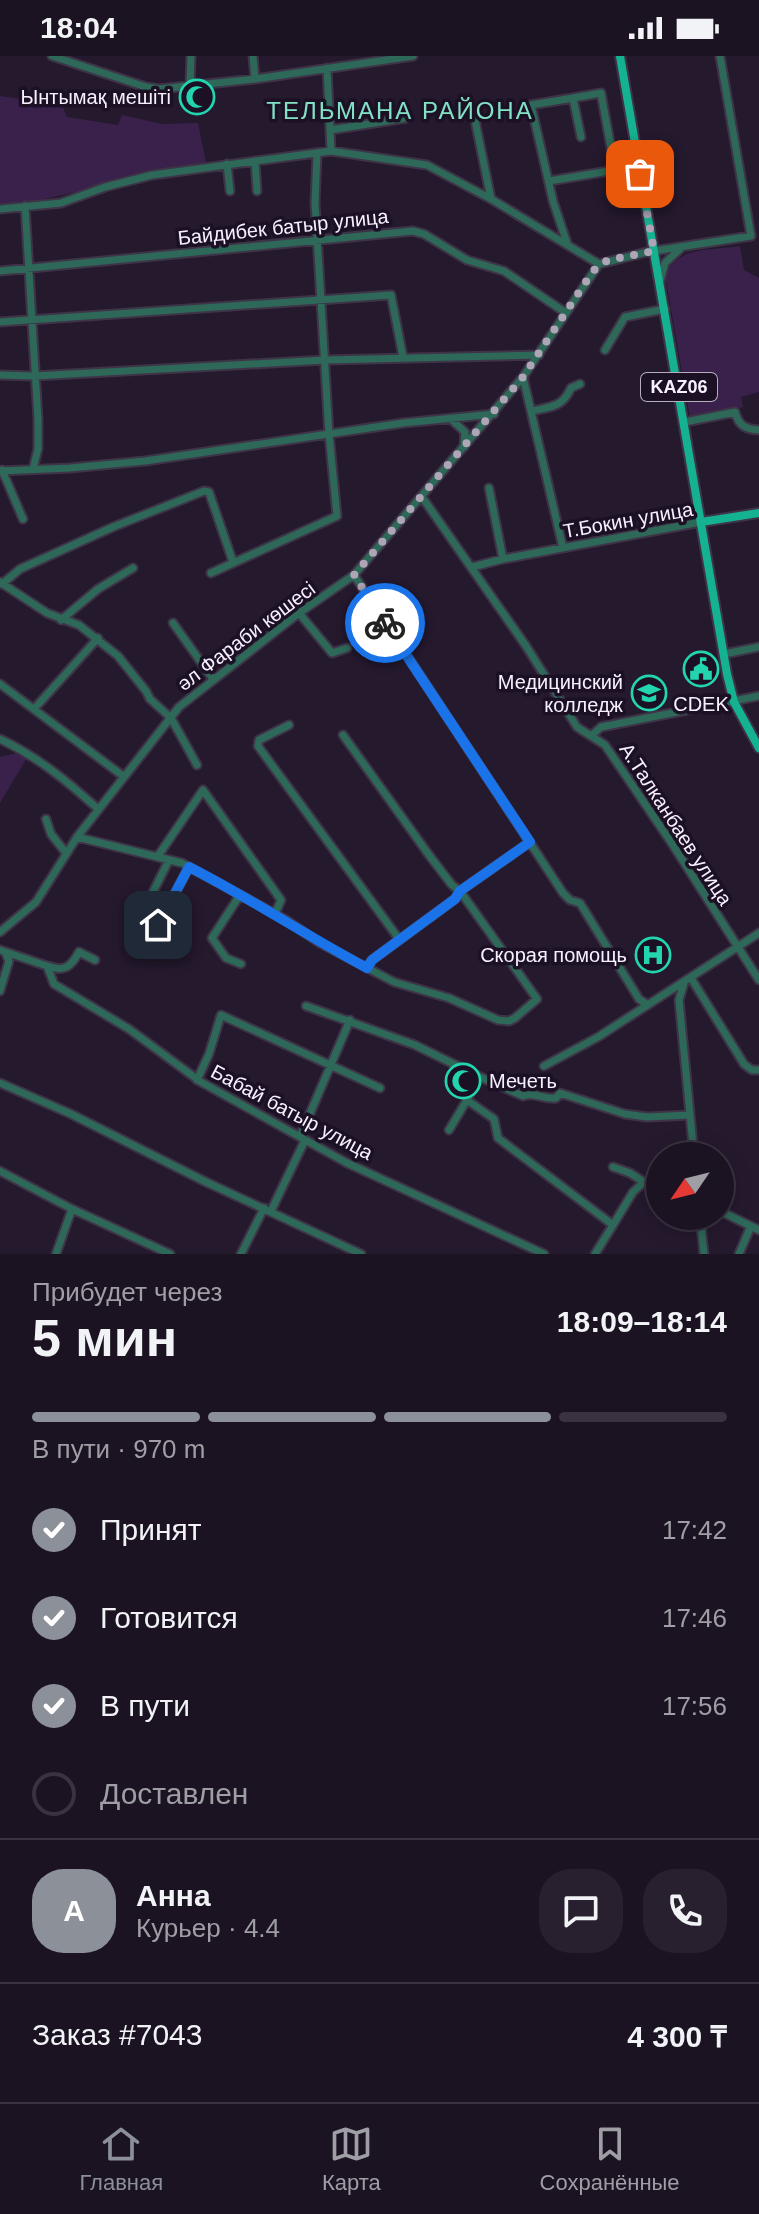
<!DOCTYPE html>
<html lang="ru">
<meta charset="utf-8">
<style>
body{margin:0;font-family:Helvetica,sans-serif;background:#29202f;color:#f1f3f6;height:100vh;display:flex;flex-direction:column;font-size:30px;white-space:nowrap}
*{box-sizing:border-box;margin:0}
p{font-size:26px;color:#a09ea5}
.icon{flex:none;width:44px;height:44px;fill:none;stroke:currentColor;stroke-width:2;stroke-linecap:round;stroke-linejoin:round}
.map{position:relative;height:1198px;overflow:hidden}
.sheet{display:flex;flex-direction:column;background:#1c1322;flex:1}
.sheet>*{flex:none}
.needle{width:52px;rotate:235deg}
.fabs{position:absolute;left:646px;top:1086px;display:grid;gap:16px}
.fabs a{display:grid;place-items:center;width:88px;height:88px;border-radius:50%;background:#1c1322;box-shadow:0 4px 20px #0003,0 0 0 2px #3a3240;font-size:40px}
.pin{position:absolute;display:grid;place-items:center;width:68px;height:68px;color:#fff;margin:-34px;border-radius:16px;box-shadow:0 4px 12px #0006}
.courier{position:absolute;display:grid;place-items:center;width:80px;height:80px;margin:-40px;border:6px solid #1a73e8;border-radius:50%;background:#fff;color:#222;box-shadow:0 2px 10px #0007}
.headline em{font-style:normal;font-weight:700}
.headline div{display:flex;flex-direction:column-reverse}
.headline{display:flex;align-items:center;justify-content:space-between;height:136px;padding:0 32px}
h1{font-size:52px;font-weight:700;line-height:60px}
.bar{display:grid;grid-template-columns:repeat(4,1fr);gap:12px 8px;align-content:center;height:96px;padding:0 32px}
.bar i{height:10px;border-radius:6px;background:#3a3240}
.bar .active{background:#8c9099}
.bar p{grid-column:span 4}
.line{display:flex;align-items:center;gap:20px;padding:0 32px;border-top:2px solid #3a3240}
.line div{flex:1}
.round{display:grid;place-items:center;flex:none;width:84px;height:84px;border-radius:32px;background:#29202f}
ol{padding:0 32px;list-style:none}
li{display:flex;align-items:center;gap:24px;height:88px}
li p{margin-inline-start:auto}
li .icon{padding:8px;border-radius:50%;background:#8c9099;color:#fff;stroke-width:4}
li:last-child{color:#a09ea5}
li i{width:44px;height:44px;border:4px solid #3a3240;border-radius:50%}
.status{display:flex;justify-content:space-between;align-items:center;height:56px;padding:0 40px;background:#1c1322;direction:ltr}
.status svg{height:22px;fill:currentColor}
.menu{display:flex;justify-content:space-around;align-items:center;height:112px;border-top:2px solid #3a3240;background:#1c1322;font-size:22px;color:#a09ea5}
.menu a{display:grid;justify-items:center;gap:4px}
.menu .active{color:#8c9099}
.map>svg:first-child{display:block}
.green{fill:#39214c}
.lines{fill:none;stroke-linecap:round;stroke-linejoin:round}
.minor-casing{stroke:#3e3347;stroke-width:11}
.major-casing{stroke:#3e3347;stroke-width:12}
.minor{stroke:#2d6858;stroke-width:7}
.major{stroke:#15b292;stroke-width:8}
.done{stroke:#aea5b6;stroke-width:8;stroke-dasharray:0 14.4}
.route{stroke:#1a73e8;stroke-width:10}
.labels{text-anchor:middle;stroke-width:7;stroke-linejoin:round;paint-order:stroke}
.shield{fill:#1b1024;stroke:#b6adbd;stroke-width:2}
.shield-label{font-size:18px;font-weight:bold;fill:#f8f0ff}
.poi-label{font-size:20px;fill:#f8f0ff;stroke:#1b1024;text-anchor:end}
.street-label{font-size:20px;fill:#f8f0ff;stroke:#1b1024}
.quarter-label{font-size:24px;letter-spacing:2px;fill:#82e2c6;stroke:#1b1024}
</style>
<div class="status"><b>18:04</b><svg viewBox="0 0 49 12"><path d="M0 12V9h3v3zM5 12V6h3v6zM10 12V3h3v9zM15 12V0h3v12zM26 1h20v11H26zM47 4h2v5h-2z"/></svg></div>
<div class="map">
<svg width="759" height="1198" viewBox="0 0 759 1198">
<rect width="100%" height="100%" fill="#25192e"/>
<!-- green -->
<path class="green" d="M 0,40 L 62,49 L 67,61 L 118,69 L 122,59 L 162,68 L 198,67 L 206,106 L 27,147 L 0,148 Z
M 740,190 L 744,214 L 759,222 L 759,336 L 741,341 L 743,351 L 690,361 L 665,219 C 679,189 711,195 740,190 Z
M 20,696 L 28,700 L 0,747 L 0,701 Z"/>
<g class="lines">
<!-- minor casing -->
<g class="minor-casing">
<path id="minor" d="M 52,0 L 146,31 L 159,33 L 255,23 L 413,0
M 253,0 L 255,23
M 327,12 L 330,74 L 406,62
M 190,29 L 191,0
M 473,54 L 491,143
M 330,74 L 331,95
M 255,105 L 257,135
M 227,108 L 230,135
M 549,125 L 615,114 L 601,37 L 573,42
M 25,150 L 38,363 L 38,393 L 33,413
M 0,153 L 61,147 L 105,131 L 152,119 L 331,95 L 427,109 L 491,143 L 599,208
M 567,187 L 553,145 L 531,49 L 573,42 L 581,81
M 0,215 L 413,175 L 424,178 L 467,204 L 504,215 L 566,257
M 660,225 L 665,207 L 680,193
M 0,266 L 391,239 L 403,301
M 605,294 L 625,261 L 665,253
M 0,319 L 34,320 L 325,304 L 539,299
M 523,321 L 563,492
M 532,355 C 550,351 563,351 571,332 L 580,328
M 453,365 L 465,376 L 464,391
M 685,366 L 735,356 C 739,370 745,373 759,374
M 2,414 L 23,463
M 0,415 L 70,412 L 145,405 L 403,367 L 494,358
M 489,432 L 503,503
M 422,441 L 526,590 L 577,671 L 605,689 L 673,789 L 759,924
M 472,511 L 503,503 L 701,466
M 211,517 L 337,460 L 329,378 L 315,147 L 317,97
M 354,519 L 563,837 L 570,844 L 580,847 L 639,943 L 648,949
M 0,526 L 47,557 L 79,569 L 118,600 L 146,635 L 150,643 L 171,662 L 197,709
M 2,528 L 20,513 L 113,471 L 204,435 L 209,436 L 233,506
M 299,557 L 332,597 L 347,592
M 61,564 L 98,533 L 133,512
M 173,567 L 213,623
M 724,598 L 759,591
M 0,628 L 123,720
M 34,653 L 98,582
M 289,669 L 259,684 L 258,690 L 399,883
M 591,680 L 601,671 L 759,640
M 0,683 C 38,701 67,725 98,753
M 46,763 L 51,778 L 66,797
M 77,781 L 182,807 L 286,864 L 320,887 L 394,926 L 449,942 L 498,964 L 509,965 L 515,962 L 537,943 L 460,835 L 452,829 L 429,799 L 343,679
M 158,800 L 203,734 L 281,844 L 275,858
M 153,836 L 169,804
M 240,839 L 212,882 L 226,902 L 241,908
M 158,869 L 189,811
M 0,876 L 36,846 L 77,781 L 179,651 L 299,557 L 354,519 L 523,321 L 599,208 L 647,196 L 751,180 L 720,0
M 0,894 L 47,910 L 54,928 L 129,973 L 201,1026 L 347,1107 L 544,1198
M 48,910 C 64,916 71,911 79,896 L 95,904
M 367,912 L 372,904 L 455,843 L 460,835 L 530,786
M 691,922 L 744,1008 L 752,1014 L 759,1014
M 684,927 L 679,944 L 694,1100
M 0,935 L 9,905 L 6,898
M 306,950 L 415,989 L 478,1020 L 467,1044 L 494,1063 L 498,1082 L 613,1169 L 633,1136 L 644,1126 L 660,1132
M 544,1010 L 598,981 L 759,877
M 478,1020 L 523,1040 C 534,1035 544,1044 556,1042 L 560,1037 L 625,1058 L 647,1061 L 690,1059
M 197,1024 L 209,998 L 221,959 L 380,1032
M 0,1027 L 71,1058 L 206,1126 L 361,1198
M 449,1074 L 467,1044
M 300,1081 L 350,964
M 613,1111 L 630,1117 L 644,1126
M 0,1115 L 72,1153 L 170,1198
M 271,1155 L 305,1084
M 720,1155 L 759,1174
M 700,1160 L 704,1198
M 56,1198 L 72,1153
M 241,1198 L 264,1152
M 595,1198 L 613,1169
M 739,1198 L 751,1170"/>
</g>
<!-- major casing -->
<g class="major-casing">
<path id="major" d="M 620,0 L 727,618 L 734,646 L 759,692
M 701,466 L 759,457"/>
</g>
<!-- minor -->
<use href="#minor" class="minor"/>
<!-- major -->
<use href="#major" class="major"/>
</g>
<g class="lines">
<!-- done -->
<path class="done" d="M 385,567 L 354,519 L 523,321 L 593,215 L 608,204 L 654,195 L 640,118"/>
<!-- route -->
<path class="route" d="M 158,869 L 189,811 C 250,842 307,880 367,912 L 372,904 L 455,843 L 460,835 L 530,786 L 385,567"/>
</g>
<!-- icons -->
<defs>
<g id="mosque-ring" transform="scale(1.8)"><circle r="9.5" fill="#1b1024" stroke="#23d5af" stroke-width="1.5"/><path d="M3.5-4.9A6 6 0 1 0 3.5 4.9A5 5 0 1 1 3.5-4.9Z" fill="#23d5af"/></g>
<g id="civic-ring" transform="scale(1.8)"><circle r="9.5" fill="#1b1024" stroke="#23d5af" stroke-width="1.5"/><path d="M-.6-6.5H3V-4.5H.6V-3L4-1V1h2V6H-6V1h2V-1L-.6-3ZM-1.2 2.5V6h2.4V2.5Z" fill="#23d5af"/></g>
<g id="university-ring" transform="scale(1.8)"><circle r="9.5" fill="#1b1024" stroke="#23d5af" stroke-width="1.5"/><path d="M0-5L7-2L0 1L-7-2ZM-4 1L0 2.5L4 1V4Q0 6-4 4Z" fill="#23d5af"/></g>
<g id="hospital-ring" transform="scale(1.8)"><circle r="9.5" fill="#1b1024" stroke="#23d5af" stroke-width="1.5"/><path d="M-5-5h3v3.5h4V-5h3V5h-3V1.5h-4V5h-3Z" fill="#23d5af"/></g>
</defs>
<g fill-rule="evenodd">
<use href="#mosque-ring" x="197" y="41"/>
<use href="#civic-ring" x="701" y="613"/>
<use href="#university-ring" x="649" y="637"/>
<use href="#hospital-ring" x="653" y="899"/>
<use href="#mosque-ring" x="463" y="1025"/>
</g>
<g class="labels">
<!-- shield labels -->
<rect class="shield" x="641" y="317" width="76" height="28" rx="6"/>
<g class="shield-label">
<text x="679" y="337">KАZ06</text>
</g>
<!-- poi labels -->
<g class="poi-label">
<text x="171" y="48">Ынтымақ мешіті</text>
<text x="623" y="633">Медицинский<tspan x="623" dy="23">колледж</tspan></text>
<text x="701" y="655" text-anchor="middle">CDEK</text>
<text x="627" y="906">Скорая помощь</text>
<text x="489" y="1032" text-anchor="start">Мечеть</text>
</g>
<!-- street labels -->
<g class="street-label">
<text transform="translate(283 171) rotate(-6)" y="7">Байдибек батыр улица</text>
<text transform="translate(628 464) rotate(-10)" y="7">Т.Бокин улица</text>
<text transform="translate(246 580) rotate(-37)" y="7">әл Фараби көшесі</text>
<text transform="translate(676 768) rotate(57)" y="7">А.Талканбаев улица</text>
<text transform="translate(292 1056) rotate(28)" y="7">Бабай батыр улица</text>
</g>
<!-- quarter labels -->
<g class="quarter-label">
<text x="400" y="63">ТЕЛЬМАНА РАЙОНА</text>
</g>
</g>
</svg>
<div class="fabs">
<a><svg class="needle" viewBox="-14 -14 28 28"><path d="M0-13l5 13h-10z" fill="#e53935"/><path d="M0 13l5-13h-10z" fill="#a09ea5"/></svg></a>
</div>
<div class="pin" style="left:640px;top:118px;background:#ea580c"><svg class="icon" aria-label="bag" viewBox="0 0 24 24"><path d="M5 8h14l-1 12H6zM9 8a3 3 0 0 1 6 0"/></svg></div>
<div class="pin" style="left:158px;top:869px;background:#1f2937"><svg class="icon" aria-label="home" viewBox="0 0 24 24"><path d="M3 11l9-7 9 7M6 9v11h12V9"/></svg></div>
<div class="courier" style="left:385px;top:567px"><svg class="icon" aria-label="bike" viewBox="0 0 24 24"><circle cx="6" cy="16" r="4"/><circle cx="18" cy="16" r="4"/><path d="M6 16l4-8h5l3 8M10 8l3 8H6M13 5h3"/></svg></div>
</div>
<section class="sheet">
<div class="headline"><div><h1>5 мин</h1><p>Прибудет через</p></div><em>18:09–18:14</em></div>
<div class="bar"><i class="active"></i><i class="active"></i><i class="active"></i><i></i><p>В пути · 970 m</p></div>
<ol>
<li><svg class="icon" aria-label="check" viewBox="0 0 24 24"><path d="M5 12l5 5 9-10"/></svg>Принят<p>17:42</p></li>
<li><svg class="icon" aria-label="check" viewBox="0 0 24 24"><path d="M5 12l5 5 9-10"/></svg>Готовится<p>17:46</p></li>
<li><svg class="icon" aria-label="check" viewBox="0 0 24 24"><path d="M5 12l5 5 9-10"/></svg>В пути<p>17:56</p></li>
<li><i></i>Доставлен</li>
</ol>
<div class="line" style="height:144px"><b class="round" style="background:#8c9099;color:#fff">А</b><div><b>Анна</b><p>Курьер · 4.4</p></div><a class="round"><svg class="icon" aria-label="chat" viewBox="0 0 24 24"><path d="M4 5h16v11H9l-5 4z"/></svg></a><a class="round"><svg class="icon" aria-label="phone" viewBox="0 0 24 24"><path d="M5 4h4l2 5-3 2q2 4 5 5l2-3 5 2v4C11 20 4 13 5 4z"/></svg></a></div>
<div class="line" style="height:104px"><div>Заказ #7043</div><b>4 300 ₸</b></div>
</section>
<nav class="menu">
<a class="active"><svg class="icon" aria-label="home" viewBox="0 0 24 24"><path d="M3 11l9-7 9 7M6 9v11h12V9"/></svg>Главная</a>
<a><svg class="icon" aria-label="map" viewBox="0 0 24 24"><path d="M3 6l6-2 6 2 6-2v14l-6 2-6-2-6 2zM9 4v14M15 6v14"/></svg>Карта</a>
<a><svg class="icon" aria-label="saved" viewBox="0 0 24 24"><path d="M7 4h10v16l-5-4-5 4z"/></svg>Сохранённые</a>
</nav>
